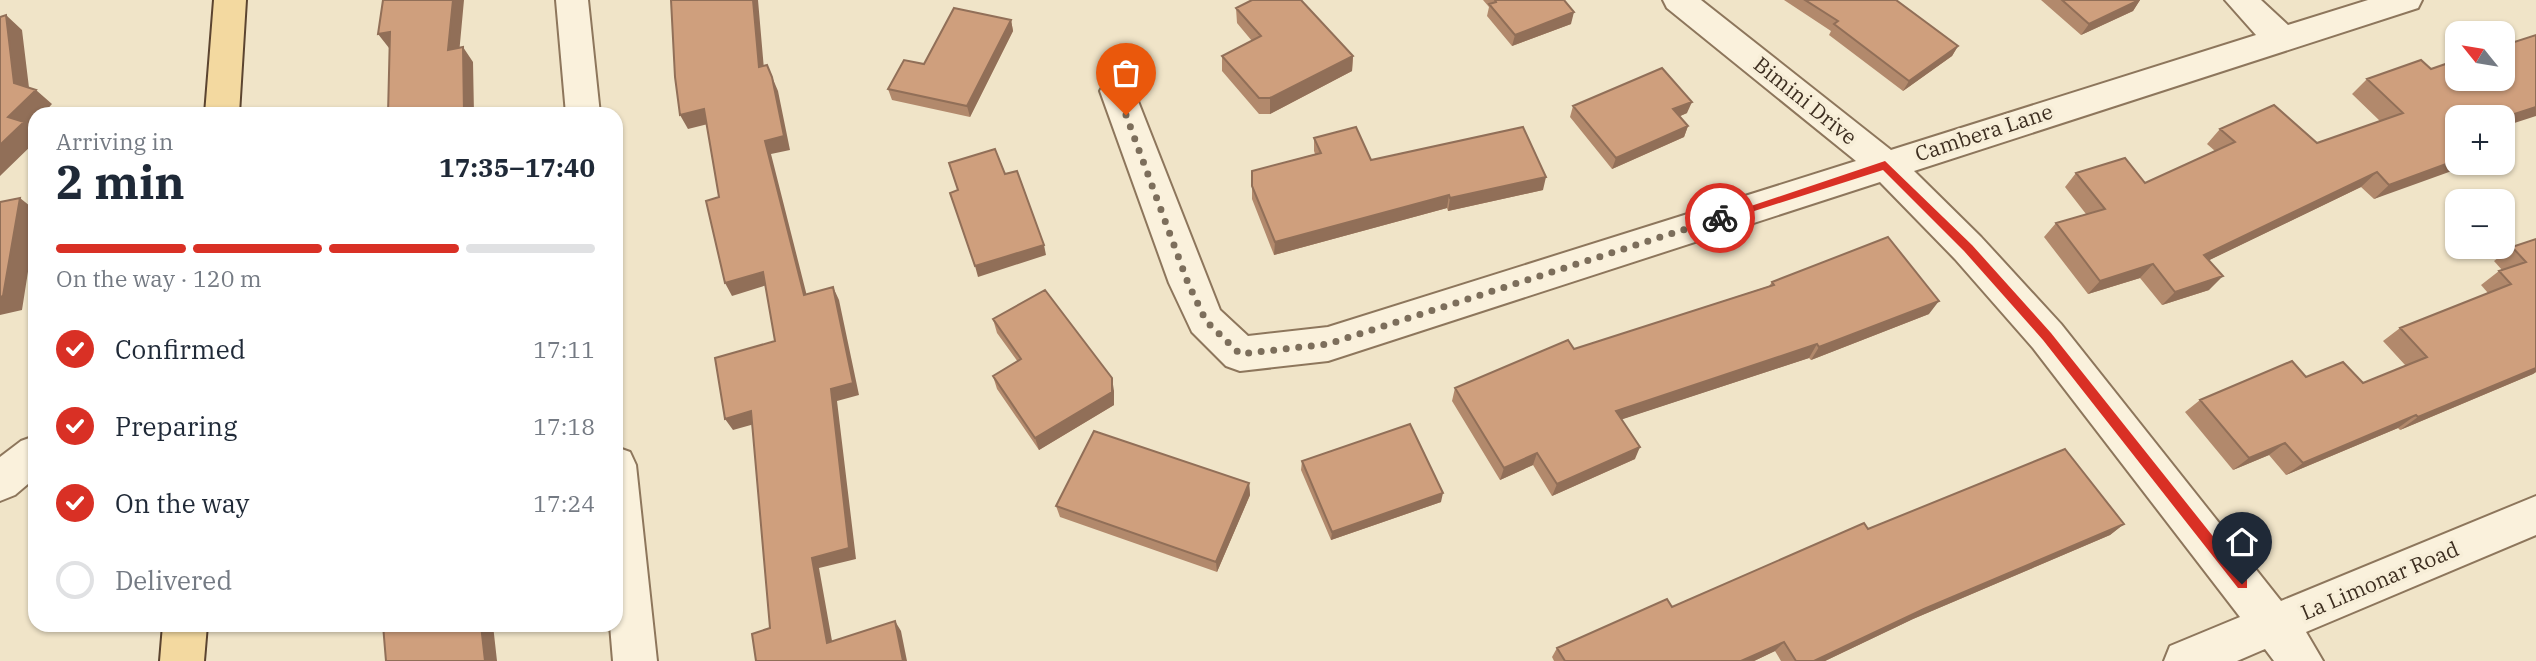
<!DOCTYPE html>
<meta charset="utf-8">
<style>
body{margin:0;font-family:"IBM Plex Serif",serif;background:#f6f6f7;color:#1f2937;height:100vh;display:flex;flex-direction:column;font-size:26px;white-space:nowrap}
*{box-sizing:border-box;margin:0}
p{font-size:23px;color:#747a83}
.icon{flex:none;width:38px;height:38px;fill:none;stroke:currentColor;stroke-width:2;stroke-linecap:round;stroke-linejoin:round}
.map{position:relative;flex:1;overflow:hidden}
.sheet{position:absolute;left:28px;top:107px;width:595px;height:525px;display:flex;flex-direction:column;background:#fff;border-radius:21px;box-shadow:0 2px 5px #0004}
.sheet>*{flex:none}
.needle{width:46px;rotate:300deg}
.tools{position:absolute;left:2445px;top:21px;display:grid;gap:14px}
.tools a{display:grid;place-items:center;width:70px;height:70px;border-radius:14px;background:#fff;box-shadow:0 2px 5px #0004;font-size:35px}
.pin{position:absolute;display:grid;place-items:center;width:60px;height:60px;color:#fff;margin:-72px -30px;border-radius:50% 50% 50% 0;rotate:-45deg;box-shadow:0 0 7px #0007}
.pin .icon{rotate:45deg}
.courier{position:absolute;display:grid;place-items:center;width:70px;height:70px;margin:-35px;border:5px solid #d93025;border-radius:50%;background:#fff;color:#222;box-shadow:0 2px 9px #0007}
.headline em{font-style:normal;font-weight:800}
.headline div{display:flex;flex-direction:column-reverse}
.headline{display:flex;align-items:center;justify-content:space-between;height:119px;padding:0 28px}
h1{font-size:46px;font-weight:800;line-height:52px}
.bar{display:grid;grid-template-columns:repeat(4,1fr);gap:10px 7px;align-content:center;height:84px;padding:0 28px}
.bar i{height:9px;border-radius:5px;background:#e0e1e3}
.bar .on{background:#d93025}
.bar p{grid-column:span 4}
ol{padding:0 28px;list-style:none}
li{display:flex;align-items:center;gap:21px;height:77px}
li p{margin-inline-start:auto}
li .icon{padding:7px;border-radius:50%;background:#d93025;color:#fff;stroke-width:4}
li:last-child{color:#747a83}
li i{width:38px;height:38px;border:4px solid #e0e1e3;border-radius:50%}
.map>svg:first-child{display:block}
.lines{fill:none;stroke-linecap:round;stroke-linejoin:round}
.minor-casing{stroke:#8d765c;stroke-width:4}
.major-casing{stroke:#5b4430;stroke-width:4}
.minor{fill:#faf1dc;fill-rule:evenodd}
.major{fill:#f3d9a0;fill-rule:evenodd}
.wall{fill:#b2896c}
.shaded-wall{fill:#916f58}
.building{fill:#cf9f7d;stroke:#916f58;stroke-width:2}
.route{fill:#d93025}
.done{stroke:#7c6e5b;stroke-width:7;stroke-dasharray:0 12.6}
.labels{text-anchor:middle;stroke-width:7;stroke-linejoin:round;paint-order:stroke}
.street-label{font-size:21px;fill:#3d2e20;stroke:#f7eed8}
</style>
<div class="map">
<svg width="2536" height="661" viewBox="0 0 2536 661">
<rect width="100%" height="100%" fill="#f0e4c8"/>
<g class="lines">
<!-- minor casing -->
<g class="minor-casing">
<path id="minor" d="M 556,0 L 588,0 L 600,114 L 566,114 Z
M 1663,0 L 1701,0 L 1891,150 L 2256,35 L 2225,0 L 2261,0 L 2288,25 L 2368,0 L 2422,0 L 2418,8 L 1914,171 L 1981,237 L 2061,324 L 2281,601 L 2536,496 L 2536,535 L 2306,632 L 2323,661 L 2274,661 L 2265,649 L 2237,661 L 2164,661 L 2170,646 L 2240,617 L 2033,348 L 1955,259 L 1880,182 L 1328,361 L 1240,371 L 1226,366 L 1192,332 L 1169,283 L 1100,91 L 1105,82 L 1117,78 L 1129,82 L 1134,91 L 1220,310 L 1248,336 L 1328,327 L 1856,161 L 1667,8 Z
M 35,436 L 35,478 L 15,495 L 0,501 L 0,457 L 21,441 Z
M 616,447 L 630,452 L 636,465 L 657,661 L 613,661 L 610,625 L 616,625 Z"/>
</g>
<!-- major casing -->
<g class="major-casing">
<path id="major" d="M 214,0 L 246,0 L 239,114 L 205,114 Z
M 163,625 L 207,625 L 204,661 L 160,661 Z"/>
</g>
<!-- minor -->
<use href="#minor" class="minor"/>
<!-- major -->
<use href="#major" class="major"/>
</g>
<!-- wall -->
<path class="wall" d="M 1483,0 L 1564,0 L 1571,24 L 1512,46 L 1487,16 L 1489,7 Z
M 1784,0 L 1896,0 L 1958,46 L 1952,56 L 1903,91 L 1829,35 L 1831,31 Z
M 2041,0 L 2140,0 L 2133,11 L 2081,35 Z
M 1236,8 L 1353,56 L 1352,71 L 1270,114 L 1259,114 L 1222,71 L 1222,56 L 1252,41 L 1237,23 Z
M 1011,20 L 1013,31 L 970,117 L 892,100 L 888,89 L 924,64 Z
M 2431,69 L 2502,117 L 2457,163 L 2374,199 L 2361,187 L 2209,260 L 2209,290 L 2162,305 L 2140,278 L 2088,294 L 2044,237 L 2056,223 L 2086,214 L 2065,187 L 2076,173 L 2145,183 L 2215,151 L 2207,144 L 2220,129 L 2317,143 L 2380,121 L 2352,94 L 2367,79 Z
M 1573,106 L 1687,113 L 1680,116 L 1688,126 L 1684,137 L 1612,169 L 1570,117 Z
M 1314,138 L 1371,160 L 1543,190 L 1448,211 L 1447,208 L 1274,255 L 1252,199 L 1252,171 L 1315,154 L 1314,151 Z
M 2536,239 L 2536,372 L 2533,374 L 2400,430 L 2398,428 L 2286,475 L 2269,455 L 2233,470 L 2185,412 L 2200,400 L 2306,377 L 2363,383 L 2406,366 L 2383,341 L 2400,328 L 2488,293 L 2481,285 L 2499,271 L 2502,270 L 2494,261 L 2512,247 Z
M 1772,282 L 1929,314 L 1811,360 L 1809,358 L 1622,419 L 1635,459 L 1552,496 L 1533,465 L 1500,480 L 1452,401 L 1455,388 L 1769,286 Z
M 993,319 L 1114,391 L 1114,405 L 1039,450 L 997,389 L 993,376 L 1018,362 L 997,333 Z
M 1302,461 L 1441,502 L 1331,540 L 1301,470 Z
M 1249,483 L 1250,495 L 1217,572 L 1060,517 L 1056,506 Z
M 2124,524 L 2110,535 L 1913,619 L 1825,661 L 1781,661 L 1775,651 L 1754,661 L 1554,661 L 1552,657 L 1557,648 L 1672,607 L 1868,529 Z"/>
<!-- shaded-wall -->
<path class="shaded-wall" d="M 453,0 L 464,0 L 458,65 L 448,50 Z
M 753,0 L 758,0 L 765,81 L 759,67 Z
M 2139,0 L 2140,0 L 2133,11 L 2081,35 L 2089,24 Z
M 1574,12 L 1571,24 L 1512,46 L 1515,35 Z
M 6,15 L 22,30 L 30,96 L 36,90 L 52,104 L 43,114 L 35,114 L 35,121 L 29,127 L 35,131 L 35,142 L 0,176 L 0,145 L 8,117 L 14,83 Z
M 1011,20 L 1013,31 L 970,117 L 967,106 Z
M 390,32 L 401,46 L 389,48 L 378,34 Z
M 1958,46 L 1952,56 L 1903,91 L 1909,81 Z
M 463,47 L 473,62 L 474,114 L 464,114 Z
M 1353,56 L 1352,71 L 1270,114 L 1270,98 Z
M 767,65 L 778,91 L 790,150 L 771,154 L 810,308 L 804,295 L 765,141 Z
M 1692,102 L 1687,113 L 1669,121 L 1673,109 Z
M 2536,107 L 2536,116 L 2502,127 L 2502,118 Z
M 704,109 L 712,123 L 688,129 L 680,115 Z
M 1688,126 L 1684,137 L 1612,169 L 1616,158 Z
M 2457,160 L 2457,163 L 2474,163 L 2374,199 L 2389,185 Z
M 2377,172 L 2361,187 L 2191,269 L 2204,255 Z
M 1546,177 L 1543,190 L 1448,211 L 1450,198 Z
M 1449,195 L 1447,208 L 1274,255 L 1275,242 Z
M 20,198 L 35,210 L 35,227 L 22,310 L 0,315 L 0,297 Z
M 1044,245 L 1046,255 L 978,277 L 975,266 Z
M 2153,264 L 2140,278 L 2088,294 L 2100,281 Z
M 763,272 L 770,284 L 732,296 L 725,283 Z
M 2223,276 L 2209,290 L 2162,305 L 2175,292 Z
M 833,287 L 839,300 L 859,395 L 837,401 L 856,559 L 819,568 L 834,652 L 827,643 L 812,558 L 831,389 Z
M 1939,301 L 1929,314 L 1811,360 L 1819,347 Z
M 1817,344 L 1809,358 L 1611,423 L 1616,411 Z
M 2536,368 L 2536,372 L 2533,374 L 2400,430 L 2418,417 Z
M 1112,378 L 1114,391 L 1114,405 L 1039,450 L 1035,438 Z
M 751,411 L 758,423 L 733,430 L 725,419 Z
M 2416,415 L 2398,428 L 2286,475 L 2303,463 Z
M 2285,443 L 2269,455 L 2233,470 L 2249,458 Z
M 1640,447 L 1635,459 L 1552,496 L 1557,484 Z
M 1537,453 L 1533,465 L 1500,480 L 1504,468 Z
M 1249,483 L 1250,495 L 1217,572 L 1216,562 Z
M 1443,493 L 1441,502 L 1331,540 L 1332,532 Z
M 2124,524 L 2110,535 L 1913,619 L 1825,661 L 1814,661 L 1924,609 Z
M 895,621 L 901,631 L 907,661 L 903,661 Z
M 481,625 L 493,625 L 497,661 L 485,661 Z
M 1784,642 L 1775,651 L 1754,661 L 1741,661 Z"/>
<!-- building -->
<path class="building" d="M 383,0 L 453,0 L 448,50 L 463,47 L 464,114 L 388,114 L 390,32 L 378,34 Z
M 671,0 L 753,0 L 759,67 L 767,65 L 772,77 L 784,136 L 765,141 L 804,295 L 833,287 L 853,383 L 831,389 L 849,548 L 812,558 L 827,643 L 895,621 L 903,661 L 756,661 L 752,634 L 770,628 L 751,411 L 725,419 L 715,358 L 775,341 L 763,272 L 725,283 L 706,201 L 719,197 L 704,109 L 680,115 L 675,77 Z
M 1252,0 L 1301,0 L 1353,56 L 1270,98 L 1259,98 L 1222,56 L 1261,36 L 1236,8 Z
M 1495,0 L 1564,0 L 1574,12 L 1515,35 L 1489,4 L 1496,2 Z
M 1805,0 L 1896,0 L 1958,46 L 1909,81 L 1834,24 L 1838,21 Z
M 2062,0 L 2139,0 L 2089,24 Z
M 954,8 L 1011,20 L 967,106 L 888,89 L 904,60 L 924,64 Z
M 6,15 L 14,83 L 36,90 L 8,117 L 24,122 L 0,145 L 0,17 Z
M 2536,35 L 2536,107 L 2502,118 L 2502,117 L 2457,117 L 2457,160 L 2389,185 L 2377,172 L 2204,255 L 2223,276 L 2175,292 L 2153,264 L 2100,281 L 2056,223 L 2105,209 L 2076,173 L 2125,158 L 2145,183 L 2235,142 L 2220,129 L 2274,105 L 2317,143 L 2403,113 L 2367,79 L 2421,60 L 2431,69 L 2457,60 L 2457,79 L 2502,79 L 2502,46 Z
M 1662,68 L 1692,102 L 1673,109 L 1688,126 L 1616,158 L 1573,106 Z
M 1356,127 L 1371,160 L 1523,127 L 1546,177 L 1450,198 L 1449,195 L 1275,242 L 1252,186 L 1252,171 L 1321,153 L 1314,138 Z
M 2502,135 L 2509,141 L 2502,144 Z
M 995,149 L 1005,174 L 1017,171 L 1044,245 L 975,266 L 950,193 L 958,190 L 949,163 Z
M 20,198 L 3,296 L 0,297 L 0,202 Z
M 1888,237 L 1939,301 L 1819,347 L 1817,344 L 1616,411 L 1640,447 L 1557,484 L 1537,453 L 1504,468 L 1455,388 L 1568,340 L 1574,349 L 1774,285 L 1772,282 Z
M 2536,239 L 2536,368 L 2418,417 L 2416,415 L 2303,463 L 2285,443 L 2249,458 L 2200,400 L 2292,361 L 2306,377 L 2343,362 L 2363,383 L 2427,357 L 2400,328 L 2511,284 L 2499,271 L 2526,262 L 2512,247 Z
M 1045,290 L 1112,378 L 1112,392 L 1035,438 L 993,376 L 1021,359 L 993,319 Z
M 1410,424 L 1443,493 L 1332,532 L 1302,461 Z
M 1094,431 L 1249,483 L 1216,562 L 1056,506 Z
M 2065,449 L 2124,524 L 1924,609 L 1814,661 L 1796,661 L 1784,642 L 1741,661 L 1565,661 L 1557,648 L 1667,599 L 1672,607 L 1864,523 L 1868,529 Z
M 383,625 L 481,625 L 485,661 L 386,661 Z"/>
<!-- route -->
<path class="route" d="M 1885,161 L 1972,245 L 2051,333 L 2247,579 L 2247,588 L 2238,588 L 2043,340 L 1964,251 L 1883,170 L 1720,222 L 1715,218 Z"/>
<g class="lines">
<!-- done -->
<path class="done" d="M 1126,115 L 1188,283 L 1206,321 L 1240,354 L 1328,344 L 1720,218"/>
</g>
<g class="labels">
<!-- street labels -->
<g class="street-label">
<text transform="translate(1805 101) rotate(39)" y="7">Bimini Drive</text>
<text transform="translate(1984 133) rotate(-18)" y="7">Cambera Lane</text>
<text transform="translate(2380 581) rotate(-23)" y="7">La Limonar Road</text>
</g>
</g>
</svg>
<div class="tools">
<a><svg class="needle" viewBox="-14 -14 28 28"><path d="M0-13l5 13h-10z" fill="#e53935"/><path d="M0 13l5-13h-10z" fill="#747a83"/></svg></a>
<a>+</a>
<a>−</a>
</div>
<div class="pin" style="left:1126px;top:115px;background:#ea580c"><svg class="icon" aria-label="bag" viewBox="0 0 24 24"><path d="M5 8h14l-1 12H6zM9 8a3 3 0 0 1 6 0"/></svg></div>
<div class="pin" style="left:2242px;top:584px;background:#1f2937"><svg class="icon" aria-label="home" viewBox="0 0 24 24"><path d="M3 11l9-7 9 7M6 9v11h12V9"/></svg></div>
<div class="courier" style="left:1720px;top:218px"><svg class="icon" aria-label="bike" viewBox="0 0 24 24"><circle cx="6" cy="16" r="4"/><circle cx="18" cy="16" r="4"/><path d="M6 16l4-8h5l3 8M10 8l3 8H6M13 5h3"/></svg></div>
<section class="sheet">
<div class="headline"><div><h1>2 min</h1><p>Arriving in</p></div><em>17:35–17:40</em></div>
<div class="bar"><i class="on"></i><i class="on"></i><i class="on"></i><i></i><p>On the way · 120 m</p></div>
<ol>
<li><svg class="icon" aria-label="check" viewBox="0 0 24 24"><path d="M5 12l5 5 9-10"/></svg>Confirmed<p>17:11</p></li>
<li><svg class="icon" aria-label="check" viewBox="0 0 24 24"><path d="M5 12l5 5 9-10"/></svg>Preparing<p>17:18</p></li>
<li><svg class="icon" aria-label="check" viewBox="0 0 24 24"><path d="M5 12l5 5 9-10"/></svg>On the way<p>17:24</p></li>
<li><i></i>Delivered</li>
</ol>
</section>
</div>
